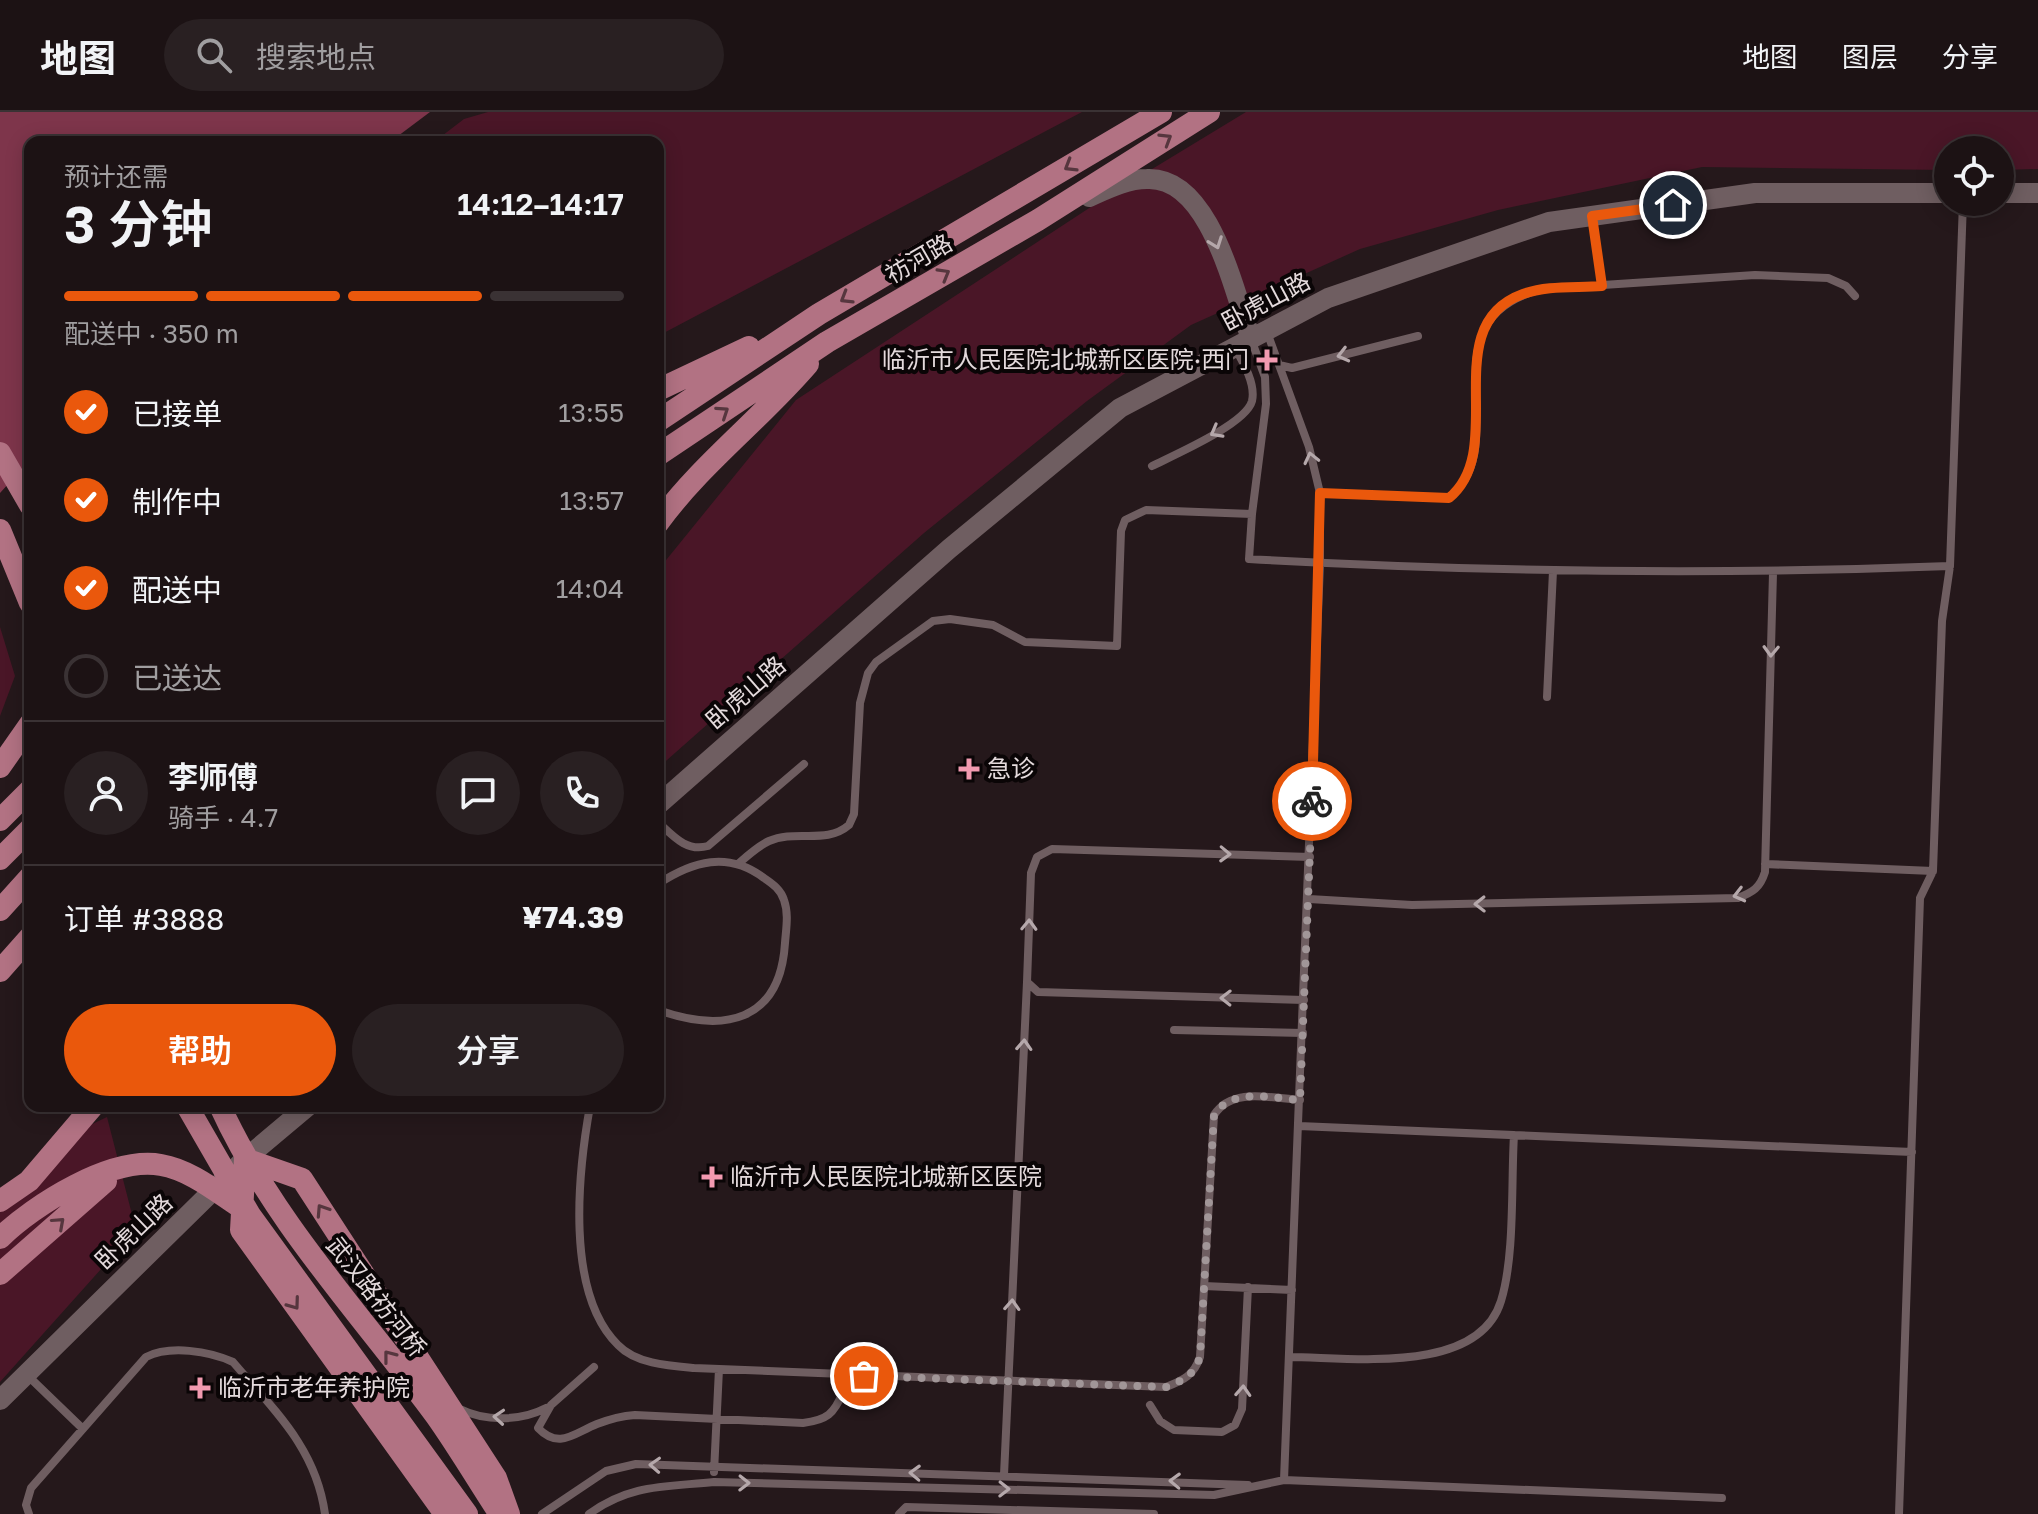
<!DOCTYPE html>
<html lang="zh">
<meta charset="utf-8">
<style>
body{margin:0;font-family:"Golos Text","Noto Sans SC",sans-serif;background:#292022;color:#f1f3f6;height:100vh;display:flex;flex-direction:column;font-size:30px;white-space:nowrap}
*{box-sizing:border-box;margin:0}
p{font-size:26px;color:#a09ea0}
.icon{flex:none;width:44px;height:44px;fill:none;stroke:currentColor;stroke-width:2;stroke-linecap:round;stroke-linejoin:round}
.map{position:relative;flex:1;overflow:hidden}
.details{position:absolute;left:24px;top:24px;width:640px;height:976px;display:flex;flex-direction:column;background:#1c1214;border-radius:16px;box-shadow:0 4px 20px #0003,0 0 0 2px #3a3234}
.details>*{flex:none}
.tools{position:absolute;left:1934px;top:24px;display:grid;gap:16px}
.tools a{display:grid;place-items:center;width:80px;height:80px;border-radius:50%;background:#1c1214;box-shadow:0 4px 20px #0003,0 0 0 2px #3a3234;font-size:40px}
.pin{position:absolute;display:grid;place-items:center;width:68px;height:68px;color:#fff;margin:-34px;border:4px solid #fff;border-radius:50%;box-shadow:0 2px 8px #0007}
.courier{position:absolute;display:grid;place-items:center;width:80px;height:80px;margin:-40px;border:6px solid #ea580c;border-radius:50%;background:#fff;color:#222;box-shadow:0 2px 10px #0007}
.headline em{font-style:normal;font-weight:600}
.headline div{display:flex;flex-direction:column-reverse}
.headline{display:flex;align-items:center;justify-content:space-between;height:136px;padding:0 40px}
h1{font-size:52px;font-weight:600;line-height:60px}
.bar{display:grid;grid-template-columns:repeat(4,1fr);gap:12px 8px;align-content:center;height:96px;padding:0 40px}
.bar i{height:10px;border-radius:6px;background:#3a3234}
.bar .current{background:#ea580c}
.bar p{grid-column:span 4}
.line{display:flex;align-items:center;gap:20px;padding:0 40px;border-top:2px solid #3a3234}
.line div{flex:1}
.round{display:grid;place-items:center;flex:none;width:84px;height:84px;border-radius:42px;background:#292022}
ol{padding:0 40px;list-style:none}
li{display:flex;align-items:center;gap:24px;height:88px}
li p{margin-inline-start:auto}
li .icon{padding:8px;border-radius:50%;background:#ea580c;color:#fff;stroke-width:4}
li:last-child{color:#a09ea0}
li i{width:44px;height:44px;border:4px solid #3a3234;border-radius:50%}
.cta{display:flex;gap:16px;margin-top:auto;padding:16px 40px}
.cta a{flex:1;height:92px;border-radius:48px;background:#ea580c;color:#fff;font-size:32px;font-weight:600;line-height:92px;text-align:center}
.cta a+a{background:#292022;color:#f1f3f6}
header{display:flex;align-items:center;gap:48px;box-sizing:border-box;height:112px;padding:0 40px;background:#1c1214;border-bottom:2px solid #3a3234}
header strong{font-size:38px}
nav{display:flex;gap:44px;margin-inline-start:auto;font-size:28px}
.search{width:560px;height:72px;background:#292022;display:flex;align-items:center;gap:20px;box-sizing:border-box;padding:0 28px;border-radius:44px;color:#a09ea0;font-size:30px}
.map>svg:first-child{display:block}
.green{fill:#4a1627}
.water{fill:#7e354b}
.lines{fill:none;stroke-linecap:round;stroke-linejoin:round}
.service{stroke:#6f5e61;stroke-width:8}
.tertiary{stroke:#6f5e61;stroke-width:20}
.primary{stroke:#b27283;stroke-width:22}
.oneway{stroke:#56363e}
.oneway2{stroke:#b5a8ab}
.done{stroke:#a19698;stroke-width:8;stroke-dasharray:0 14.4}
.route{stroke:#ea580c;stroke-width:10}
.poi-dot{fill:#f29ab0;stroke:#0a0506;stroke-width:3}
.labels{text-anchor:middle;stroke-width:8;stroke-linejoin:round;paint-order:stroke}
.street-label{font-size:24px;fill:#e4dadc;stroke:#0a0506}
.poi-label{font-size:24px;fill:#e4dadc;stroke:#0a0506;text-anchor:start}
</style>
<header>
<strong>地图</strong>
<div class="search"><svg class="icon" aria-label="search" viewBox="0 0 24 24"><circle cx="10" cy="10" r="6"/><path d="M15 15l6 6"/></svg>搜索地点</div>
<nav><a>地图</a><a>图层</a><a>分享</a></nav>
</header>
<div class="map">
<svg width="2038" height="1402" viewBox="0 0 2038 1402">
<rect width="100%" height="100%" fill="#25181b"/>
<!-- green -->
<path class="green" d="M 488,0 L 1082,0 L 658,224 L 658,30 L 434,30 L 464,7 Z
M 1246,0 L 2038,0 L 2038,57 L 2000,58 L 2000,38 L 1948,38 L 1948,58 L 1702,55 L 1498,98 L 1360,137 L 1191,213 L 1087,289 L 924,421 L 658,656 L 658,458 L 796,288 L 1106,85 Z
M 0,515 L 15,564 L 0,604 Z
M 107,1005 L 136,1118 L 0,1270 L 0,1093 L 61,1027 Z"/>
<!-- water -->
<path class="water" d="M 0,0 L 430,0 L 390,30 L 30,30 L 30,348 L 0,381 Z"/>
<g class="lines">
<!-- service -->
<path class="service" d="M 1592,105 L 1602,174
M 1267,220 L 1279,253 L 1292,256 L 1418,224
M 1251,227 L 1265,265 L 1266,292 L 1252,402
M 1152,354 C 1174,343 1246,312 1252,289 C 1256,272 1243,250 1235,236
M 1320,381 L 1449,386 C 1518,329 1420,208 1542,177 L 1755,163 L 1828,166 L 1846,174 L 1855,184
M 1547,585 L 1553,459
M 658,710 C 674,725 687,740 708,734 L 804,652
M 738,752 C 747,744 758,734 769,729 C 796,717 826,733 849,713 L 854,702 L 860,591 L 868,561 L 876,550 L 933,509 L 950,507 L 993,513 L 1025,530 L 1117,534 L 1121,419 L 1125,408 L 1146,398 L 1252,402 L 1249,447 C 1483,460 1716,463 1950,454
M 1765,752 L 1933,759
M 658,772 C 693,749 728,739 764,766 C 773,772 781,778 784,788 C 789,802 786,817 785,831 C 780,911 723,921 658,898
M 1309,787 L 1412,793 L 1738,786 C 1753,780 1760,776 1765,760 L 1773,461
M 1304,888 L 1038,880 L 1027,870 L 1031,761 L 1037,745 L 1052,737 L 1310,745
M 1174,918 L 1303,921
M 590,994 C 578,1061 565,1181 618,1233 C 636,1252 670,1254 694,1256 L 1166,1275 C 1184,1268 1194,1263 1200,1245 L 1214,1003 C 1232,975 1270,986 1300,988
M 1299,1014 L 1912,1040
M 1204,1174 L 1292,1178
M 1289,1245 C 1349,1245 1478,1264 1501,1189 C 1515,1144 1511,1071 1514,1023
M 594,1255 L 551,1293 L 538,1316 C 559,1338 574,1321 597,1312 C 610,1307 622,1304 635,1303 L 803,1311 C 827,1308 834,1302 843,1280
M 26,1262 L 83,1317
M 1150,1293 L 1160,1309 L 1174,1318 L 1222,1320 L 1235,1313 L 1242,1297 L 1248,1175
M 460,1297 C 486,1310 521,1309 546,1296
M 714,1360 L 719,1257
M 1004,1363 L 1027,870
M 1284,1368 L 1722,1386
M 29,1402 L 26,1393 L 31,1376 L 146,1245 C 170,1233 209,1239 233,1250 C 274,1298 316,1336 325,1402
M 542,1402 L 606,1359 L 636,1352 L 1248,1373
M 589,1402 C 630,1372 665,1375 714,1370 L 1214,1383 L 1284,1368 L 1320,451 L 1320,381 L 1309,335 L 1279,253
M 899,1402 L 906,1395 L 1154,1402
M 1899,1402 L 1920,786 L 1933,759 L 1942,509 L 1950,454 L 1963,90"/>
<!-- tertiary -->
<path class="tertiary" d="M 2000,81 L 2038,81
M 1089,85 C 1107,77 1127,67 1147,67 C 1210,64 1234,180 1251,227
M 658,693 L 949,437 L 1120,296 L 1328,186 L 1549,110 L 1755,81 L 1948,81
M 0,1288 L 245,1047 L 308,994"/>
<!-- primary -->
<path class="primary" d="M 658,278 L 749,235
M 658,309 L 819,202 L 1161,0
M 0,341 L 30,393
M 658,343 L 827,230 L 1038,108 L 1209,0
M 658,411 C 701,352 760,308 808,252
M 0,418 L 30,491
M 0,655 L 30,612
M 0,708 L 30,678
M 0,747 L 30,717
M 0,798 L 30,765
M 0,859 L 30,825
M 187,994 L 250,1103 L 467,1402
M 220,994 C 273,1110 361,1202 436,1304 C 458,1335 478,1369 499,1401
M 0,1089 L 29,1069 L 93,994
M 0,1126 C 34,1093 111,1044 161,1053 C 191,1058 218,1081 243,1097
M 0,1162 L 106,1069
M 445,1402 L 241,1118 L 245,1047 L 302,1067 L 496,1366 L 509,1402"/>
</g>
<!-- one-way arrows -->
<defs><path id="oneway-chevron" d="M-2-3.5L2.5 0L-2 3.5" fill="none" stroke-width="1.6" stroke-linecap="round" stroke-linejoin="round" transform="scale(2)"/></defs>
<g class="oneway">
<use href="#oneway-chevron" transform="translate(1166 27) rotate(-32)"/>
<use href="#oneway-chevron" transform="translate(1070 54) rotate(149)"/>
<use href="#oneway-chevron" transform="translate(944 162) rotate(-30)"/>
<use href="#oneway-chevron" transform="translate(846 186) rotate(149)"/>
<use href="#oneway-chevron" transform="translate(723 300) rotate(-34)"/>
<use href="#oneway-chevron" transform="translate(322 1098) rotate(-123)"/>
<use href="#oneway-chevron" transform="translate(59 1111) rotate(-42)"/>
<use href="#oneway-chevron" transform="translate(294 1192) rotate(54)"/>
<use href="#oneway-chevron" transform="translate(389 1244) rotate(-128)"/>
</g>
<g class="oneway2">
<use href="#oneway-chevron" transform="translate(1216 131) rotate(70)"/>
<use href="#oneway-chevron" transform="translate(1343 243) rotate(166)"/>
<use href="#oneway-chevron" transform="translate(1216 320) rotate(151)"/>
<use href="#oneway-chevron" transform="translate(1311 346) rotate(-103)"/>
<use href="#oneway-chevron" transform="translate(1771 539) rotate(92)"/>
<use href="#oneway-chevron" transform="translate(1225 742) rotate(2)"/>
<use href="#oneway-chevron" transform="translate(1739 783) rotate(166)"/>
<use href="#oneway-chevron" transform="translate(1480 792) rotate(179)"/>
<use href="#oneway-chevron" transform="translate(1029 813) rotate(-88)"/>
<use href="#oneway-chevron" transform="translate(1226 886) rotate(-179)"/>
<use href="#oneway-chevron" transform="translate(1024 933) rotate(-87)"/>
<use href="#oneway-chevron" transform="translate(1012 1193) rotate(-87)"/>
<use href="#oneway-chevron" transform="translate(1243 1279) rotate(-87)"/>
<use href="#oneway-chevron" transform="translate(499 1305) rotate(-176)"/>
<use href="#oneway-chevron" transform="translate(655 1353) rotate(-177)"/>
<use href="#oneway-chevron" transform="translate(915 1361) rotate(-178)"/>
<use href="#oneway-chevron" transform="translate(1175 1369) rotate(-178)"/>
<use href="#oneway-chevron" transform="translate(744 1371) rotate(1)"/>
<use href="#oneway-chevron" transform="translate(1004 1377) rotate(1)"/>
</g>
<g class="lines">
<!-- done -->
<path class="done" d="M 864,1264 L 1166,1275 C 1184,1268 1194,1263 1200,1245 L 1214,1003 C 1232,975 1270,986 1300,988 L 1312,689"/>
<!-- route -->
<path class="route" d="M 1312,689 L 1320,381 L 1449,386 C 1510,336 1435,214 1523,182 C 1547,173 1576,176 1602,174 L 1592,104 L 1673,93"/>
</g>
<!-- markers -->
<g class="poi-dot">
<path d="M1263 236h8v8h8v8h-8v8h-8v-8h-8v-8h8z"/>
<path d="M965 645h8v8h8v8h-8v8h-8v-8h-8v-8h8z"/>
<path d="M708 1053h8v8h8v8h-8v8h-8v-8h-8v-8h8z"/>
<path d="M196 1264h8v8h8v8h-8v8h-8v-8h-8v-8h8z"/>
</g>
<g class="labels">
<!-- street labels -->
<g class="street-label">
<text transform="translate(919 147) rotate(-30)" y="8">祊河路</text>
<text transform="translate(1266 190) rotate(-28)" y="8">卧虎山路</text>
<text transform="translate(746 581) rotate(-41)" y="8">卧虎山路</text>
<text transform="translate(134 1120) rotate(-44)" y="8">卧虎山路</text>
<text transform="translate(376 1185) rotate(52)" y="8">武汉路祊河桥</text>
</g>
<!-- poi labels -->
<g class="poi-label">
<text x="1249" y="256" text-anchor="end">临沂市人民医院北城新区医院·西门</text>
<text x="987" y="665">急诊</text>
<text x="730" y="1073">临沂市人民医院北城新区医院</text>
<text x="218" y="1284">临沂市老年养护院</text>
</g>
</g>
</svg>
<div class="tools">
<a><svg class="icon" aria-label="locate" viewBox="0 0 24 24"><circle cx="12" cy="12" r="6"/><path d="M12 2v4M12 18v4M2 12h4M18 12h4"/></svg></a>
</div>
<div class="pin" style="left:864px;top:1264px;background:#ea580c"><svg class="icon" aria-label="bag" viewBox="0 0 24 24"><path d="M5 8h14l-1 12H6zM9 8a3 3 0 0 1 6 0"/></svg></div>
<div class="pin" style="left:1673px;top:93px;background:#1f2937"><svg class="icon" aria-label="home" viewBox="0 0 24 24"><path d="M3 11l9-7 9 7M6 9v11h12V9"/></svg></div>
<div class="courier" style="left:1312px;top:689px"><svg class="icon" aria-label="bike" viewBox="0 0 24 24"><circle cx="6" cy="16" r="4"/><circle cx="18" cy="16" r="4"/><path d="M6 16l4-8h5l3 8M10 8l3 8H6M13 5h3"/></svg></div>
<section class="details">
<div class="headline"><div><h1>3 分钟</h1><p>预计还需</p></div><em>14:12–14:17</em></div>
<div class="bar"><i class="current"></i><i class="current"></i><i class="current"></i><i></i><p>配送中 · 350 m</p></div>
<ol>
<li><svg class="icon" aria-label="check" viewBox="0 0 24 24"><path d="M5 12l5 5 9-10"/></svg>已接单<p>13:55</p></li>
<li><svg class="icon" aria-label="check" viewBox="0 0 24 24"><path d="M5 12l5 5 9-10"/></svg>制作中<p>13:57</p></li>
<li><svg class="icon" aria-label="check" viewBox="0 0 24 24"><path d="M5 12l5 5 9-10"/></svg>配送中<p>14:04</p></li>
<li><i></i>已送达</li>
</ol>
<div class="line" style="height:144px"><a class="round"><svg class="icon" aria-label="person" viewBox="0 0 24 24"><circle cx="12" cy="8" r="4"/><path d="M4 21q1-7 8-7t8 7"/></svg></a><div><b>李师傅</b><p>骑手 · 4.7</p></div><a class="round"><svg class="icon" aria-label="chat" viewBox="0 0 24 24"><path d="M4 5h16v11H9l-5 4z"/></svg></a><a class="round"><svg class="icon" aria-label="phone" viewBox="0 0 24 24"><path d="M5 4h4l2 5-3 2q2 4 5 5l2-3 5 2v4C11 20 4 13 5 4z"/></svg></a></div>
<div class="line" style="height:104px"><div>订单 #3888</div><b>¥74.39</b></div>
<div class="cta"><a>帮助</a><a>分享</a></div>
</section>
</div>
